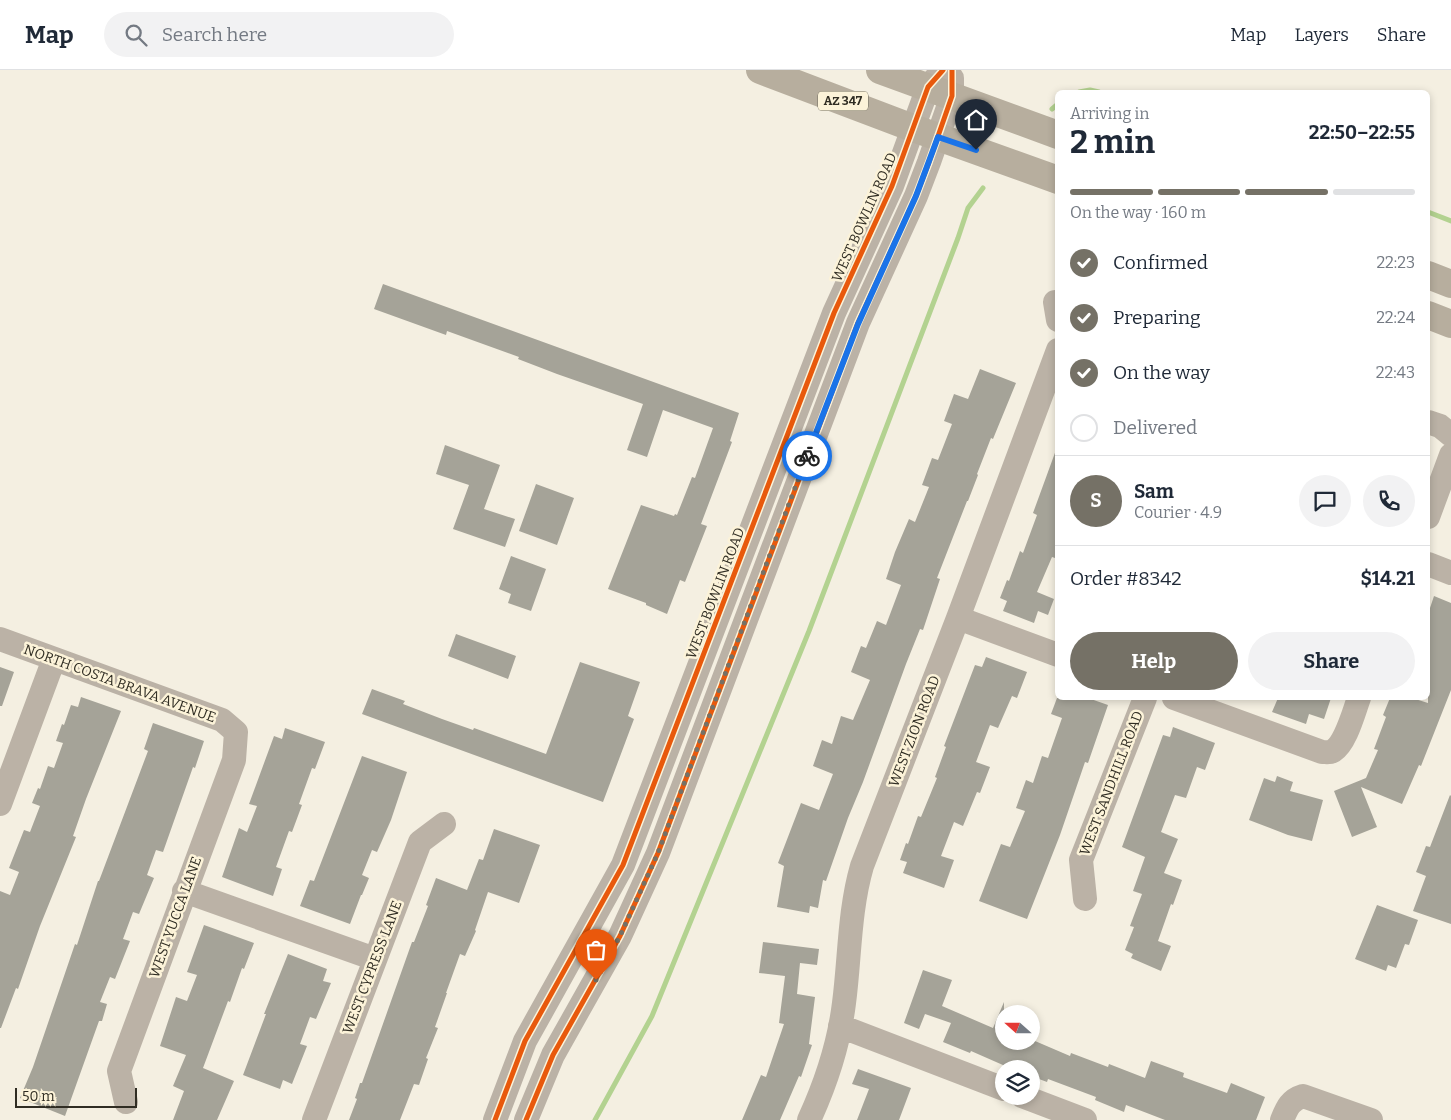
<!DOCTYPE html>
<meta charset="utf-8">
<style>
body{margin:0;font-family:Bitter,serif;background:#f2f2f3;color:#1f2937;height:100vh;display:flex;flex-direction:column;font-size:19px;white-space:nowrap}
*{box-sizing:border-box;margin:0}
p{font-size:16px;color:#747a83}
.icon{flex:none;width:28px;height:28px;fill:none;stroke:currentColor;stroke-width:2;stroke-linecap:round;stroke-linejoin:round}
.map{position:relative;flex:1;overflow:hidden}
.sheet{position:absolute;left:1055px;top:20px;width:375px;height:610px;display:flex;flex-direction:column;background:#fff;border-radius:8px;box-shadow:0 2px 8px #0003}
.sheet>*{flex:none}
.needle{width:32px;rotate:291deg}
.tools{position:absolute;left:995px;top:935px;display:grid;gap:10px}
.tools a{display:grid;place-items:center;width:45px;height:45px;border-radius:50%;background:#fff;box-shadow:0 2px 8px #0003;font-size:25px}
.scale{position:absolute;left:15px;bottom:12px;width:122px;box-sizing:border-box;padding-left:5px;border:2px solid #302d23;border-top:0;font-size:14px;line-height:18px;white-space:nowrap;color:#302d23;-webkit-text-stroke:4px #fcf3d9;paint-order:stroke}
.pin{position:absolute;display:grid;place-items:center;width:42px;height:42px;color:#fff;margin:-51px -21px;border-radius:50% 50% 50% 0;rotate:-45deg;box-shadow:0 0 5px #0007}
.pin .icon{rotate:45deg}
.courier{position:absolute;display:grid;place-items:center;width:50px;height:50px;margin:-25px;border:4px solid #1a73e8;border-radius:50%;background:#fff;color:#222;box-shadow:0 1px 6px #0007}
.summary em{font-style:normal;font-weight:700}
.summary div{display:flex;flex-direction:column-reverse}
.summary{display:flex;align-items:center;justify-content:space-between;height:85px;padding:0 15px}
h1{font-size:32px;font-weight:700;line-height:38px}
.bar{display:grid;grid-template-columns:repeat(4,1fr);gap:8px 5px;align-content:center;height:60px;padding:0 15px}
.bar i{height:6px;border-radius:4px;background:#e0e1e3}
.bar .on{background:#757166}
.bar p{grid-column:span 4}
.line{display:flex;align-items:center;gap:12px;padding:0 15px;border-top:1px solid #e0e1e3}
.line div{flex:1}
.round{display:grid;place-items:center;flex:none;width:52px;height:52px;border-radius:26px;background:#f2f2f3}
ol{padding:0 15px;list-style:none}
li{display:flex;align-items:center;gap:15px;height:55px}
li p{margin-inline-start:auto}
li .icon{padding:5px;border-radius:50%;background:#757166;color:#fff;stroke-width:4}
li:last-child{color:#747a83}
li i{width:28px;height:28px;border:2px solid #e0e1e3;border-radius:50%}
.primary-button{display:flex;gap:10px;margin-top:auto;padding:10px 15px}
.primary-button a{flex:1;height:58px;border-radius:30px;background:#757166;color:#fff;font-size:20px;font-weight:700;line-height:58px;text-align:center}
.primary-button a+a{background:#f2f2f3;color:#1f2937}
header{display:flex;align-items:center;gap:30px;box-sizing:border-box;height:70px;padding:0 25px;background:#fff;border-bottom:1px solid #e0e1e3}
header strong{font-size:24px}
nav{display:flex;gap:28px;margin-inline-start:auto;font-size:18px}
.search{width:350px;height:45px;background:#f2f2f3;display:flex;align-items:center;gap:12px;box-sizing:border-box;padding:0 18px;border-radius:28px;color:#747a83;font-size:19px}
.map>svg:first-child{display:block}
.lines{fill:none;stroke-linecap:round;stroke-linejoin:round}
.stream{stroke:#b3d290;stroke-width:5}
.building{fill:#a5a398}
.minor{stroke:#bbb2a6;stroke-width:24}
.highway{stroke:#b7ae9e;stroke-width:28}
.cycleway-casing{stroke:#fcf3d9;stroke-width:8}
.cycleway{stroke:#e8590c;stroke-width:5}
.done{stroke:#757166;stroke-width:5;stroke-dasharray:0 9}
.route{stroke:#1a73e8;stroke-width:6}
.labels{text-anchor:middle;stroke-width:5;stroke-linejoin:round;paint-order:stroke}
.shield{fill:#fcf3d9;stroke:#6d685a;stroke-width:1}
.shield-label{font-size:12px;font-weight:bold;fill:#302d23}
.street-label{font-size:14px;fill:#302d23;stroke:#fcf3d9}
</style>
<header>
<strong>Map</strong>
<div class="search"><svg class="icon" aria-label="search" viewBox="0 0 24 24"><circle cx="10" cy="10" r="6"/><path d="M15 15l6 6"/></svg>Search here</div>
<nav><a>Map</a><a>Layers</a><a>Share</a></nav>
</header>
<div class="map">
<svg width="1451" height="1050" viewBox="0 0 1451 1050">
<rect width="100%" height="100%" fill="#f4efe1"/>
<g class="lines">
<!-- stream -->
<path class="stream" d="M 1079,22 L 1090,20 L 1099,22
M 1052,39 L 1058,34
M 1428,142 L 1451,151
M 595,1050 L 652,946 L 809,561 L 958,168 L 968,138 L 983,118"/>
</g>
<!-- building -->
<path class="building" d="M 383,214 L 739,343 L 730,371 L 732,372 L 701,454 L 707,456 L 685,512 L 680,510 L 667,544 L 646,535 L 646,533 L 608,519 L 641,435 L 674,446 L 675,444 L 677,445 L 692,407 L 695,408 L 713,358 L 663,340 L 647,387 L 627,380 L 643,334 L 557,304 L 518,289 L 519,287 L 447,261 L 446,265 L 374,239 Z
M 980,299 L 1016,313 L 993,369 L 991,368 L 977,404 L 978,405 L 968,431 L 967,431 L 937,508 L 940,509 L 923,560 L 920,559 L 906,594 L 863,712 L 848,748 L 826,811 L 823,810 L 818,838 L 810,836 L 809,843 L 777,837 L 784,796 L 778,793 L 801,733 L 819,740 L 833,704 L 813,696 L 822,670 L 832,674 L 841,646 L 853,650 L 870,610 L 851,602 L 861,576 L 866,578 L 877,551 L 886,555 L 901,515 L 886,509 L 895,482 L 909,449 L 915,452 L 929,417 L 922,415 L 932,388 L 938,390 L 952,354 L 944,351 L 954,324 L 968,329 Z
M 445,375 L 500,395 L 484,439 L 515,449 L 505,477 L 453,459 L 469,415 L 436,404 Z
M 1056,380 L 1058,380 L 1058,489 L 1052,487 L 1037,522 L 1054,529 L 1048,545 L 1038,541 L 1034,553 L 1003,541 L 1007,531 L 1000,528 L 1007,510 L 1009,511 L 1020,481 L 1023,483 L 1037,445 L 1033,443 Z
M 536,414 L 574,428 L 557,475 L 519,461 Z
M 511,486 L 546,499 L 531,541 L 508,533 L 511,524 L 499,519 Z
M 1434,526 L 1451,533 L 1451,620 L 1421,696 L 1419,695 L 1402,734 L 1361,717 L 1377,757 L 1352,767 L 1334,721 L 1366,708 L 1378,680 L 1374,679 L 1386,647 L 1383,645 L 1390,628 L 1412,628 L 1428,633 L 1428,544 Z
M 456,564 L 516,586 L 508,609 L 448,586 Z
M 986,587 L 1027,602 L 1017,628 L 1012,626 L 998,658 L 990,655 L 976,692 L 990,697 L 980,723 L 977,722 L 963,756 L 954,752 L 941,786 L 954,790 L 944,818 L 903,803 L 907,792 L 900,790 L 906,773 L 908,774 L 918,746 L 921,747 L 937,708 L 935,707 L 946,677 L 944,676 L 975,595 L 982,597 Z
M 580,592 L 640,612 L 628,646 L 634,649 L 603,732 L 362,644 L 372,619 L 405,631 L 403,634 L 442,649 L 473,660 L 474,658 L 546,684 Z
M 0,597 L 14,602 L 2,636 L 0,636 Z
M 81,627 L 121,641 L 86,729 L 73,766 L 76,767 L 40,856 L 18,919 L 16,918 L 1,958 L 0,958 L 0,821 L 10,825 L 19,802 L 9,798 L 24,760 L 30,762 L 40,736 L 32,733 L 38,718 L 40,719 L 48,696 L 54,698 L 63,673 L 56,671 L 62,654 L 64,655 L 71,635 L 78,637 Z
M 1057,628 L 1088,628 L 1108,635 L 1088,693 L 1085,692 L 1060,765 L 1027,849 L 979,831 L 1001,774 L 1010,777 L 1025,741 L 1016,738 L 1026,710 L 1033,713 L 1042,686 L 1048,688 L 1062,648 L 1051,644 Z
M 1278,628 L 1331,628 L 1324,649 L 1309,644 L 1306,654 L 1272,642 Z
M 153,653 L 204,671 L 195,698 L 193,697 L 163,782 L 156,780 L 147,805 L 154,808 L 139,844 L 133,842 L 123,869 L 130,871 L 115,909 L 110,907 L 100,932 L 107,934 L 102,951 L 99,951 L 65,1046 L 20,1028 L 33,997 L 75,874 L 77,875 L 98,811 L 99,811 L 148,681 L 144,679 Z
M 1173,657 L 1215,673 L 1205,700 L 1197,697 L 1186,728 L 1175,725 L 1161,762 L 1178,769 L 1164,803 L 1182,810 L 1173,835 L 1171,834 L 1158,871 L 1171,876 L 1161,901 L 1131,888 L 1133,884 L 1125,880 L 1134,857 L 1130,856 L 1142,824 L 1133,821 L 1145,787 L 1122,777 L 1163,665 L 1170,667 Z
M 285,658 L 325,672 L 315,699 L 312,698 L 299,734 L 302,735 L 292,762 L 289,761 L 276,797 L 282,799 L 273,826 L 222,807 L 239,758 L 247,762 L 257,736 L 249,734 L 274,666 L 282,669 Z
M 362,686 L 407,702 L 391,750 L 377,782 L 372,780 L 362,805 L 369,808 L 362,825 L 361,825 L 350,854 L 300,836 L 310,810 L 314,811 Z
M 1277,706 L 1293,712 L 1290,721 L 1323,730 L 1312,771 L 1288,765 L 1249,750 L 1264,708 L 1275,712 Z
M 1450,725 L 1451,726 L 1451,854 L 1413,841 L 1426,806 L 1416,802 L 1426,776 L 1430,777 Z
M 494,759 L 540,775 L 519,833 L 488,822 L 475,860 L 476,861 L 465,886 L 460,884 L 446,923 L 447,923 L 435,957 L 438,958 L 426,988 L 428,989 L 419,1015 L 414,1014 L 400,1050 L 349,1050 L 357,1029 L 355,1028 L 360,1013 L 362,1013 L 412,872 L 414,872 L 428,836 L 426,835 L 436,808 L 467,820 L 479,789 L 483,790 Z
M 1377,835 L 1418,850 L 1409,875 L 1405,874 L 1396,898 L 1388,895 L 1386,901 L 1355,889 Z
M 204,855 L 254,873 L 244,899 L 242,898 L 230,932 L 228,931 L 203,998 L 234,1011 L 217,1050 L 173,1050 L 184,1021 L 173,1016 L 186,985 L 160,976 L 176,927 L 187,931 L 197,905 L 187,902 Z
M 763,872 L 819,879 L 817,895 L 800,893 L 797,924 L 815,927 L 809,974 L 812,975 L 801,1007 L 799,1006 L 780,1050 L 742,1050 L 761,1005 L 766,1007 L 784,954 L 779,953 L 785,906 L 759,903 Z
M 288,884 L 327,899 L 323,911 L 331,913 L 316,949 L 310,947 L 300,974 L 307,976 L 292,1014 L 283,1010 L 280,1019 L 243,1005 L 266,944 L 264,944 Z
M 923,900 L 952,910 L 942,936 L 993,958 L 1004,932 L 1004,971 L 1035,971 L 1070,986 L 1071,983 L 1108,997 L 1109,994 L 1145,1008 L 1151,991 L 1184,1003 L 1183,1007 L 1227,1023 L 1231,1013 L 1265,1027 L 1256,1050 L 1165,1050 L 1126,1035 L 1124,1042 L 1095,1030 L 1096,1027 L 1048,1009 L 1047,1012 L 1031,1006 L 1031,999 L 1012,999 L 971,981 L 970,983 L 943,972 L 951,953 L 925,944 L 919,959 L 904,953 Z
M 858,999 L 911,1018 L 899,1050 L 857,1050 L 869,1019 L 852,1014 Z"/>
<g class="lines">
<!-- minor -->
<path class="minor" d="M 1055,232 L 1058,250
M 1428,352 L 1440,356 L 1451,365
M 1428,447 L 1451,385
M 1428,494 L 1451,503
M 958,548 L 1058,585
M 0,569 L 222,650 L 236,662 L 234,690 L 119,1001 L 126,1032
M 1174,628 L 1322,682 C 1326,682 1330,683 1333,681 C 1346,673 1354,641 1359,628
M 0,734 L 54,589
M 184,821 L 375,889
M 1085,829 L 1081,790 L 1145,628
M 840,956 L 1004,1019
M 1022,1026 L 1085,1050
M 314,1050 L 420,772 L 444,754
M 495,1050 L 525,971 L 623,795 L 834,243 L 892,116 L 928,17 L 943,0
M 526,1050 L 553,985 L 620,866 L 658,783 L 858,253 L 916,126 L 929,92 L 952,26 L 952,8
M 809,1050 C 826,1013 839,974 844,933 C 850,887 849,841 862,796 L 958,548 L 1058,280
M 1282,1050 C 1287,1038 1290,1030 1303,1026 L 1371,1050"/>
<!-- highway -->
<path class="highway" d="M 760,0 L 913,58 L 1058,110
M 880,0 L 1058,65
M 1428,205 L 1451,214
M 1428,245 L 1451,254"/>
<!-- cycleway casing -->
<g class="cycleway-casing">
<path id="cycleway" d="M 495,1050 L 525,971 L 623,795 L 834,243 L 892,116 L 928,17 L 943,0
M 526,1050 L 553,985 L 620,866 L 658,783 L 858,253 L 916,126 L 929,92 L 952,26 L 952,0"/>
</g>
<!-- cycleway -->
<use href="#cycleway" class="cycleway"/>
</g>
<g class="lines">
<!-- done -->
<path class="done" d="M 596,910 L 620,866 L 658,783 L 807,386"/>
<!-- route -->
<path class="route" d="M 807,386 L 858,254 L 916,126 L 938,67 L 976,80"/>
</g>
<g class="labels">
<!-- shield labels -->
<rect class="shield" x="818" y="21.5" width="50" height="19" rx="4"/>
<g class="shield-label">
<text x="843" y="35">AZ 347</text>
</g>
<!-- street labels -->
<g class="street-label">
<text transform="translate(864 147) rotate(-66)" y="5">WEST BOWLIN ROAD</text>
<text transform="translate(715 523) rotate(-69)" y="5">WEST BOWLIN ROAD</text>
<text transform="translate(120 613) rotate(20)" y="5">NORTH COSTA BRAVA AVENUE</text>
<text transform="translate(914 661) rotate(-69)" y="5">WEST ZION ROAD</text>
<text transform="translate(1111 713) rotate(-69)" y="5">WEST SANDHILL ROAD</text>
<text transform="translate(175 847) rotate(-70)" y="5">WEST YUCCA LANE</text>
<text transform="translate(372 897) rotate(-69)" y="5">WEST CYPRESS LANE</text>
</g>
</g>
</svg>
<div class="tools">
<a><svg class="needle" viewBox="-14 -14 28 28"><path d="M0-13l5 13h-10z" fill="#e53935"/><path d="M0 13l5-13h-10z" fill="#747a83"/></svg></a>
<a><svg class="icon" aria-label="layers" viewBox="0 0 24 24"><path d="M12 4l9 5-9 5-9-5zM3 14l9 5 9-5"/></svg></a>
</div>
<div class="scale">50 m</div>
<div class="pin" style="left:596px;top:910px;background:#ea580c"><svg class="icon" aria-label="bag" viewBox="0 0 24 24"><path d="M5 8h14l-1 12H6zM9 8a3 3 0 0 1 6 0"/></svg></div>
<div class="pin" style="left:976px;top:80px;background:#1f2937"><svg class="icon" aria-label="home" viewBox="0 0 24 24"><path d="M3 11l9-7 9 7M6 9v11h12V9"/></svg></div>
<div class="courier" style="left:807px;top:386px"><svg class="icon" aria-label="bike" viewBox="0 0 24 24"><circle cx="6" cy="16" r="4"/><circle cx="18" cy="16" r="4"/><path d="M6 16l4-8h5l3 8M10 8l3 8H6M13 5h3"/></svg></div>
<section class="sheet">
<div class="summary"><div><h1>2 min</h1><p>Arriving in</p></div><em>22:50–22:55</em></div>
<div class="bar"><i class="on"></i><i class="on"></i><i class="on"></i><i></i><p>On the way · 160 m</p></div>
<ol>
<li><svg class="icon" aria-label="check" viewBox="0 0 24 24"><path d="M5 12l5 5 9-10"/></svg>Confirmed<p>22:23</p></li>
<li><svg class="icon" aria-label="check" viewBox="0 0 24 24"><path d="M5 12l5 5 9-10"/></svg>Preparing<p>22:24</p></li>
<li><svg class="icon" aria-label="check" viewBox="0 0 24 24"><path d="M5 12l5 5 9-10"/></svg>On the way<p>22:43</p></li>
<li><i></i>Delivered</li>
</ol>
<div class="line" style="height:90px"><b class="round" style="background:#757166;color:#fff">S</b><div><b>Sam</b><p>Courier · 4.9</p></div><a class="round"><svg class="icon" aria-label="chat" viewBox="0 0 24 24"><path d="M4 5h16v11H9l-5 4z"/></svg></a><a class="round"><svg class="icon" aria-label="phone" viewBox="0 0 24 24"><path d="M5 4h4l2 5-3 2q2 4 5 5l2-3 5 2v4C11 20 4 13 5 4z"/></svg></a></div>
<div class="line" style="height:65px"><div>Order #8342</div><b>$14.21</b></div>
<div class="primary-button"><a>Help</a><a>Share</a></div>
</section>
</div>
